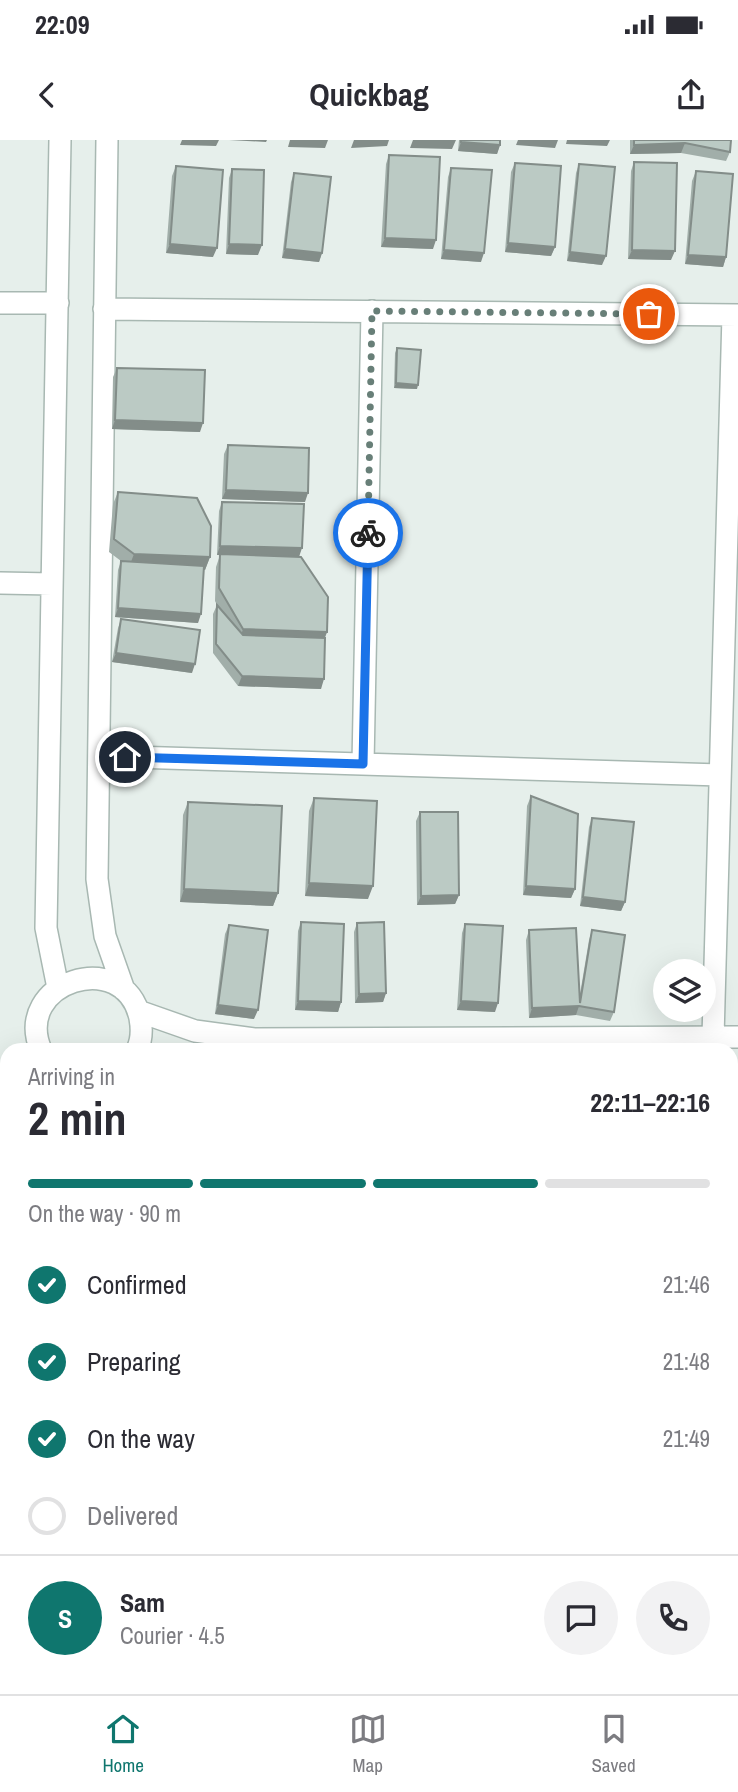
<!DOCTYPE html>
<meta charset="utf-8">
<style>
body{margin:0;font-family:"Archivo Narrow",sans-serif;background:#f2f2f3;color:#2b2b33;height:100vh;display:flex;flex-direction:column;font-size:26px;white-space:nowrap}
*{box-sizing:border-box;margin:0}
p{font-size:23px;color:#7c7c81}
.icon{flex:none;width:38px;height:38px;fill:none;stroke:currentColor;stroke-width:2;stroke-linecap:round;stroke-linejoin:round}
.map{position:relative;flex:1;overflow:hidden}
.drawer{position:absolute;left:0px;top:903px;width:738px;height:651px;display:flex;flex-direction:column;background:#fff;border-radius:21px 21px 0 0;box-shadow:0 7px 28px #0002}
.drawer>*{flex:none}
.tools{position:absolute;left:653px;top:819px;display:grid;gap:14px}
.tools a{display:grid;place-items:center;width:63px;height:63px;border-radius:50%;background:#fff;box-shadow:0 7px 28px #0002;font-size:35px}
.pin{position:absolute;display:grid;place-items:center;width:60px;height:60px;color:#fff;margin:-30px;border:4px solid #fff;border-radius:50%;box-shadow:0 2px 7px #0007}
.courier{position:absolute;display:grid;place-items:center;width:70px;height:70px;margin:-35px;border:5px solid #1a73e8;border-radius:50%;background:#fff;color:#222;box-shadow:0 2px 9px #0007}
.summary em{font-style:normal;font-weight:700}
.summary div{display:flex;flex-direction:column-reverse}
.summary{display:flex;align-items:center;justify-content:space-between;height:119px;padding:0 28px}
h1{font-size:46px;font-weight:700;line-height:52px}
.bar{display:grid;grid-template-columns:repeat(4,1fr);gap:10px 7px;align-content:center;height:84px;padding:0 28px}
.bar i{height:9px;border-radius:5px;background:#e1e1e2}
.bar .selected{background:#0f766e}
.bar p{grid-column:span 4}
.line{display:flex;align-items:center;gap:18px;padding:0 28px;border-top:2px solid #e1e1e2}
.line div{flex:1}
.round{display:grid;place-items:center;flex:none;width:74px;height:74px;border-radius:37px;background:#f2f2f3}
ol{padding:0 28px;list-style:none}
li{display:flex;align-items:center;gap:21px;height:77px}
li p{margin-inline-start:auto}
li .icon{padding:7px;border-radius:50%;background:#0f766e;color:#fff;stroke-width:4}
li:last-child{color:#7c7c81}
li i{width:38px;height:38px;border:4px solid #e1e1e2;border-radius:50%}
.status{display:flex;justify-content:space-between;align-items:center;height:49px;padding:0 35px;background:#fff;direction:ltr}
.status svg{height:19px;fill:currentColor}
header{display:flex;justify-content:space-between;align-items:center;height:91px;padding:0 28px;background:#fff;font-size:32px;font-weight:700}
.menu{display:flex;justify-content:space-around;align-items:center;height:98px;border-top:2px solid #e1e1e2;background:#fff;font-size:19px;color:#7c7c81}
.menu a{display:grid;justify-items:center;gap:4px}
.menu .selected{color:#0f766e}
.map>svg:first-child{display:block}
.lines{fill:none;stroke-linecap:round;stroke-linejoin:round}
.minor-casing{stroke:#a8b8b2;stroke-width:24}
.minor{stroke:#fff;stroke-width:21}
.wall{fill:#a1aea9}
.shaded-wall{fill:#838d89}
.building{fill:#bbcac4;stroke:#838d89;stroke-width:2}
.done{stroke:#687f78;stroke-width:7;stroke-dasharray:0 12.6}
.route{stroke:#1a73e8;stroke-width:9}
</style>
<div class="status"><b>22:09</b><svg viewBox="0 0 49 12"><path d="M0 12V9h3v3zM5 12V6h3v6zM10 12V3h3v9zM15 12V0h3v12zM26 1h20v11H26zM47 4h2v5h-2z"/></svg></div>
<header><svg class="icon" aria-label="back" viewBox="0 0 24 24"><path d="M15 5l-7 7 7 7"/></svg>Quickbag<svg class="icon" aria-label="share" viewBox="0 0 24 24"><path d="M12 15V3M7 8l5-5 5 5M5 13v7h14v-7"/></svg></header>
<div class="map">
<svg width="738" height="1554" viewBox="0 0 738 1554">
<rect width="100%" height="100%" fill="#e6efeb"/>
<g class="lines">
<!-- minor casing -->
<g class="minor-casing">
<path id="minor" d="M 107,0 L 97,739 L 105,796 L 124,850
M 0,163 L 58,163
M 104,169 L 738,175
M 0,443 L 52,444
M 99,616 L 720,635
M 363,624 L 372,171
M 58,848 L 46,788 L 60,0
M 138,871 L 195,891 L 254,899 L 738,897
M 713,897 L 733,175
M 41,910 C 12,842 124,806 140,878 C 142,889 142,900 137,910
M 732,947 L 738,947
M 0,950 L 7,943
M 0,1007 L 7,1001
M 732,1224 L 738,1224
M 0,1489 L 7,1490
M 418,1554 L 418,1547
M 709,1554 L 709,1547"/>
</g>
<!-- minor -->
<use href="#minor" class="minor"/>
</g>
<!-- wall -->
<path class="wall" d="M 459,0 L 500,0 L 500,5 L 497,14 L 458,11 Z
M 630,0 L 731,0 L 730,12 L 726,21 L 681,13 L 630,14 Z
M 389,15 L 433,109 L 381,107 L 386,24 Z
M 634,22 L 671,120 L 628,119 L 631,31 Z
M 515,23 L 555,107 L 551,116 L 505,112 L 511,32 Z
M 579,24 L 602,125 L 567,121 L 576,33 Z
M 176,26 L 213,117 L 166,113 L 172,36 Z
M 451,28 L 481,122 L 441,119 L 448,37 Z
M 232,29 L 258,115 L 226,114 L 229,38 Z
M 696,31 L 726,117 L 723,127 L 685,124 L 692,41 Z
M 294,33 L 322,113 L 319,122 L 282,118 L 291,42 Z
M 397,208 L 417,249 L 394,248 L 395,213 Z
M 117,228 L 200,292 L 112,289 L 113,237 Z
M 228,305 L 305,362 L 222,359 L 224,314 Z
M 118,352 L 210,417 L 205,430 L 204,430 L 198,483 L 115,477 L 118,430 L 121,421 L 109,412 L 113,364 Z
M 222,362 L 299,417 L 327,492 L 325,498 L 321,549 L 238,546 L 213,513 L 213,474 L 217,465 L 215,461 L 216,427 L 220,415 L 217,415 L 219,371 Z
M 121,479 L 192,533 L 112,522 L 118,488 Z
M 531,656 L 575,749 L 571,758 L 523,755 L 527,666 Z
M 314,658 L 368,759 L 305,756 L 309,671 Z
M 188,662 L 278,753 L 273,766 L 180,762 L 183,675 Z
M 420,672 L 459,755 L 455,764 L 417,765 L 416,681 Z
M 592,678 L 625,762 L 621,771 L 580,766 L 589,687 Z
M 301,782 L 341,862 L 338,872 L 295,870 L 298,791 Z
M 357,783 L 386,853 L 383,862 L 355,863 L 354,792 Z
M 465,784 L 495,872 L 457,870 L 462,793 Z
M 229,785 L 254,879 L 215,874 L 225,794 Z
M 529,790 L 580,854 L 589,800 L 592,790 L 614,872 L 610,881 L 576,875 L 529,878 L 526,800 Z
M 738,1007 L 738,1066 L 734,1066 Z
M 737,1090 L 738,1090 L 738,1186 L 732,1186 L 734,1099 Z
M 738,1270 L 738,1324 L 734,1323 Z
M 737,1326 L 738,1383 L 733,1383 L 734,1335 Z
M 738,1396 L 738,1462 L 732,1462 L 735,1404 Z
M 109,1547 L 155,1547 L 154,1554 L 108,1554 Z"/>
<!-- shaded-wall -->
<path class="shaded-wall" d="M 182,0 L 219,0 L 216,6 L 180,5 Z
M 229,0 L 267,0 L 266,2 Z
M 290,0 L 328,0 L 325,8 L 288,7 Z
M 354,0 L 389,0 L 387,6 L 351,8 Z
M 413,0 L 456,0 L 452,9 L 410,8 Z
M 518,0 L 558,0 L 555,8 L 516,5 Z
M 567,0 L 610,0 L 607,6 L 566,4 Z
M 461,2 L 500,5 L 497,14 L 458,11 Z
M 685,3 L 681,13 L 630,14 L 634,5 Z
M 385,98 L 436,100 L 433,109 L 381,107 Z
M 508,103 L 555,107 L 551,116 L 505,112 Z
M 170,104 L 217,108 L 213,117 L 166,113 Z
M 229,104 L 262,105 L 258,115 L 226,114 Z
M 285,109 L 322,113 L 319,122 L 282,118 Z
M 444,110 L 484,113 L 481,122 L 441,119 Z
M 632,110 L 675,111 L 671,120 L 628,119 Z
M 570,112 L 606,116 L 602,125 L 567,121 Z
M 688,115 L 726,117 L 723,127 L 685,124 Z
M 396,243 L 418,245 L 417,249 L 394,248 Z
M 115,280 L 203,283 L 200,292 L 112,289 Z
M 226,350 L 308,353 L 305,362 L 222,359 Z
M 220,406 L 302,408 L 299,417 L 217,415 Z
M 134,414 L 210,417 L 205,430 L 129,427 Z
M 118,468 L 201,474 L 198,483 L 115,477 Z
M 243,489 L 327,492 L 322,504 L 239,502 Z
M 116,513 L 195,524 L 192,533 L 112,522 Z
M 242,536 L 324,539 L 321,549 L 238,546 Z
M 309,743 L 373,746 L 368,759 L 305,756 Z
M 526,746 L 575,749 L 571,758 L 523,755 Z
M 184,749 L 278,753 L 273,766 L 180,762 Z
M 459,755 L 455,764 L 417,765 L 421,756 Z
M 583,757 L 625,762 L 621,771 L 580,766 Z
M 386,853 L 383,862 L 355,863 L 359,854 Z
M 298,861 L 341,862 L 338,872 L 295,870 Z
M 461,861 L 498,863 L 495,872 L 457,870 Z
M 218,865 L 258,870 L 254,879 L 215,874 Z
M 579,866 L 576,875 L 529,878 L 532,868 Z
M 737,1057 L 738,1066 L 734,1066 Z
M 733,1177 L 738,1177 L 738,1186 L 732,1186 Z
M 738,1314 L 738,1324 L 734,1323 Z
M 737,1374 L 738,1374 L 738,1383 L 733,1383 Z
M 737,1449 L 738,1449 L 738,1462 L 732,1462 Z
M 439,1547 L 500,1547 L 538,1549 L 536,1554 L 456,1554 L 437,1553 Z"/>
<!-- building -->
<path class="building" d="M 461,0 L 500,0 L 500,5 L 461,2 Z
M 634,0 L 731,0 L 730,12 L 685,3 L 634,5 Z
M 389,15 L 440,17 L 436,100 L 385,98 Z
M 634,22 L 677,23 L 675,111 L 632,110 Z
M 515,23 L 561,26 L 555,107 L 508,103 Z
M 579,24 L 615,27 L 606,116 L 570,112 Z
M 176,26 L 223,30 L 217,108 L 170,104 Z
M 451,28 L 492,30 L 484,113 L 444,110 Z
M 232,29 L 264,30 L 262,105 L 229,104 Z
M 696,31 L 733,34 L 726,117 L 688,115 Z
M 294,33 L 331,37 L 322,113 L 285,109 Z
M 397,208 L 421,210 L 418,245 L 396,243 Z
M 117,228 L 205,230 L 203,283 L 115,280 Z
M 228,305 L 309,308 L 308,353 L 226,350 Z
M 118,352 L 197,358 L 211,386 L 210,417 L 134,414 L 114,399 Z
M 222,362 L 304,364 L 302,408 L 220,406 Z
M 220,414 L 301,417 L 328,457 L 327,492 L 243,489 L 219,448 Z
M 121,421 L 204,426 L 201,474 L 118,468 Z
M 217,465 L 243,495 L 325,498 L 324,539 L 242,536 L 216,504 Z
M 121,479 L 200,490 L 195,524 L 116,513 Z
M 531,656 L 578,674 L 575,749 L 526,746 Z
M 314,658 L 377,661 L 373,746 L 309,743 Z
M 188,662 L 282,666 L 278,753 L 184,749 Z
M 420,672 L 458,672 L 459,755 L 421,756 Z
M 592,678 L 634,682 L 625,762 L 583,757 Z
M 301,782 L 344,784 L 341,862 L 298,861 Z
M 384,782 L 386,853 L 359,854 L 357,783 Z
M 465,784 L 503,786 L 498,863 L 461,861 Z
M 229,785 L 268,790 L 258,870 L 218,865 Z
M 576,788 L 580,863 L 592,790 L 625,795 L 614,872 L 579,866 L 532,868 L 529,790 Z
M 737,1090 L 738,1090 L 738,1177 L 733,1177 Z
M 737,1326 L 738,1326 L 738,1374 L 737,1374 Z
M 738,1424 L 738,1449 L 737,1449 Z
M 0,1523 L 7,1523 L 7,1547 L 82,1547 L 82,1554 L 0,1554 Z
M 111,1547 L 155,1547 L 154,1554 L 111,1554 Z
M 229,1547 L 268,1547 L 267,1554 L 228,1554 Z
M 281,1547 L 311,1547 L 319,1548 L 319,1554 L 280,1554 Z
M 500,1547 L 538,1547 L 538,1549 Z"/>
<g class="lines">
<!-- done -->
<path class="done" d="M 368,393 L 372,171 L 649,174"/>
<!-- route -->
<path class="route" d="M 125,617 L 363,624 L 368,393"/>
</g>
</svg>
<div class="tools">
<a><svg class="icon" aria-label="layers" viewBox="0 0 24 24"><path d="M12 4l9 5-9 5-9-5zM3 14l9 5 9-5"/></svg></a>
</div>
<div class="pin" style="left:649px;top:174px;background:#ea580c"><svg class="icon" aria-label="bag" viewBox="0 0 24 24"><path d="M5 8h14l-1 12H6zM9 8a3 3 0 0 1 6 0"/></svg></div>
<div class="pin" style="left:125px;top:617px;background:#1f2937"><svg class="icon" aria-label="home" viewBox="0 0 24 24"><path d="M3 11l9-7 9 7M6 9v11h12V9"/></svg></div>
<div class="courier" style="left:368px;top:393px"><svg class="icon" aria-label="bike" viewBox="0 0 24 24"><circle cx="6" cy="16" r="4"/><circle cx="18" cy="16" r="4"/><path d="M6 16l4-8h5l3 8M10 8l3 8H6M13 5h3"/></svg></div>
<section class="drawer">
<div class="summary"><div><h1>2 min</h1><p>Arriving in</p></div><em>22:11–22:16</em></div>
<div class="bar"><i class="selected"></i><i class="selected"></i><i class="selected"></i><i></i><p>On the way · 90 m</p></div>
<ol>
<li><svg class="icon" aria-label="check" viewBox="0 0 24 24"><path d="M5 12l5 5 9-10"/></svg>Confirmed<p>21:46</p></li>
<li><svg class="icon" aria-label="check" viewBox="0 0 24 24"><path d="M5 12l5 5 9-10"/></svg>Preparing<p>21:48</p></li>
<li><svg class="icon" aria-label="check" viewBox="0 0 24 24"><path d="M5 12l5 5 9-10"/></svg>On the way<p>21:49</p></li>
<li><i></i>Delivered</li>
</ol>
<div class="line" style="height:126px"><b class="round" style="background:#0f766e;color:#fff">S</b><div><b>Sam</b><p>Courier · 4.5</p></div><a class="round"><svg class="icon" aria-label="chat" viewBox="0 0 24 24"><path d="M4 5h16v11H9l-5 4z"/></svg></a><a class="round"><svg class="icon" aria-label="phone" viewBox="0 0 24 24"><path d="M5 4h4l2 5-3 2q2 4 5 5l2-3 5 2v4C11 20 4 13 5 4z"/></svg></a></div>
</section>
</div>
<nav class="menu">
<a class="selected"><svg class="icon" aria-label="home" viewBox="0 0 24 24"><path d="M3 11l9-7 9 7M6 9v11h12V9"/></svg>Home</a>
<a><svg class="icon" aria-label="map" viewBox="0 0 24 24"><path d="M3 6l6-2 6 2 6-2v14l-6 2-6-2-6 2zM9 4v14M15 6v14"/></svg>Map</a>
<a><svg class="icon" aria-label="saved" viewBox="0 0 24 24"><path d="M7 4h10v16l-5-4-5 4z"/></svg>Saved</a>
</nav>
